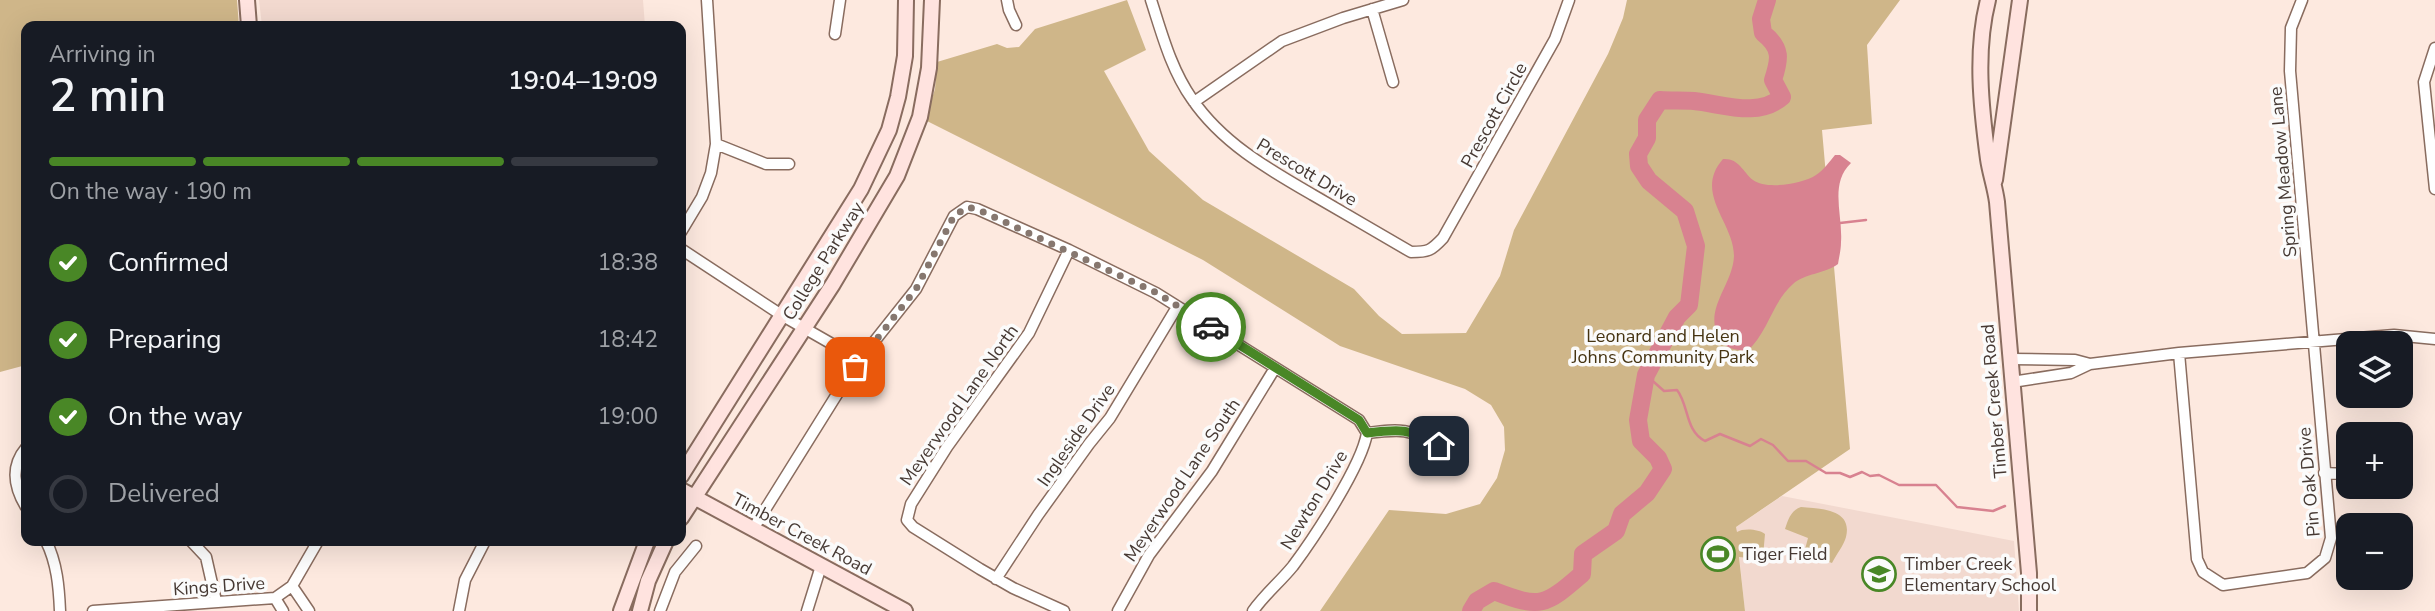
<!DOCTYPE html>
<meta charset="utf-8">
<style>
body{margin:0;font-family:"Nunito Sans",sans-serif;background:#20242c;color:#f1f3f6;height:100vh;display:flex;flex-direction:column;font-size:26px;white-space:nowrap}
*{box-sizing:border-box;margin:0}
p{font-size:23px;color:#9ea1a6}
.icon{flex:none;width:38px;height:38px;fill:none;stroke:currentColor;stroke-width:2;stroke-linecap:round;stroke-linejoin:round}
.map{position:relative;flex:1;overflow:hidden}
.details{position:absolute;left:21px;top:21px;width:665px;height:525px;display:flex;flex-direction:column;background:#171b24;border-radius:14px;box-shadow:0 7px 28px #0002}
.details>*{flex:none}
.controls{position:absolute;left:2336px;top:331px;display:grid;gap:14px}
.controls a{display:grid;place-items:center;width:77px;height:77px;border-radius:14px;background:#171b24;box-shadow:0 7px 28px #0002;font-size:35px}
.pin{position:absolute;display:grid;place-items:center;width:60px;height:60px;color:#fff;margin:-30px;border-radius:14px;box-shadow:0 4px 10px #0006}
.courier{position:absolute;display:grid;place-items:center;width:70px;height:70px;margin:-35px;border:5px solid #498726;border-radius:50%;background:#fff;color:#222;box-shadow:0 2px 9px #0007}
.overview em{font-style:normal;font-weight:600}
.overview div{display:flex;flex-direction:column-reverse}
.overview{display:flex;align-items:center;justify-content:space-between;height:119px;padding:0 28px}
h1{font-size:46px;font-weight:600;line-height:52px}
.bar{display:grid;grid-template-columns:repeat(4,1fr);gap:10px 7px;align-content:center;height:84px;padding:0 28px}
.bar i{height:9px;border-radius:5px;background:#363941}
.bar .on{background:#498726}
.bar p{grid-column:span 4}
ol{padding:0 28px;list-style:none}
li{display:flex;align-items:center;gap:21px;height:77px}
li p{margin-inline-start:auto}
li .icon{padding:7px;border-radius:50%;background:#498726;color:#fff;stroke-width:4}
li:last-child{color:#9ea1a6}
li i{width:38px;height:38px;border:4px solid #363941;border-radius:50%}
.map>svg:first-child{display:block}
.built{fill:#f2d9cf}
.green{fill:#cfb689}
.water{fill:#d88290}
.lines{fill:none;stroke-linecap:round;stroke-linejoin:round}
.stream{stroke:#d88290;stroke-width:2.5}
.river{stroke:#d88290;stroke-width:18}
.street-casing{stroke:#896c5f;stroke-width:13}
.secondary-casing{stroke:#896c5f;stroke-width:18}
.street{stroke:#fff;stroke-width:10}
.secondary{stroke:#ffe3df;stroke-width:14}
.done{stroke:#86776f;stroke-width:7;stroke-dasharray:0 12.6}
.route{stroke:#498726;stroke-width:9}
.labels{text-anchor:middle;stroke-width:7;stroke-linejoin:round;paint-order:stroke}
.street-label{font-size:18px;fill:#463933;stroke:#fbfbfb}
.park-label{font-size:18px;fill:#453311;stroke:#fbfbfb}
.poi-label{font-size:18px;fill:#463933;stroke:#fbfbfb;text-anchor:start}
</style>
<div class="map">
<svg width="2435" height="611" viewBox="0 0 2435 611">
<rect width="100%" height="100%" fill="#fde9df"/>
<!-- built -->
<path class="built" d="M 259,0 L 643,0 L 645,26 L 262,26 Z
M 1782,496 L 2014,541 L 2019,611 L 1745,611 L 1736,527 Z"/>
<!-- green -->
<path class="green" d="M 0,0 L 237,0 L 239,26 L 26,26 L 26,365 L 0,372 Z
M 1127,0 L 1146,50 L 1104,71 L 1149,151 L 1203,200 L 1354,289 L 1379,316 L 1402,334 L 1466,333 L 1500,276 L 1514,230 L 1608,54 L 1623,18 L 1627,0 L 1900,0 L 1867,45 L 1872,124 L 1822,130 L 1850,449 L 1736,527 L 1737,532 C 1743,528 1759,529 1765,534 L 1763,556 L 1759,559 L 1739,557 L 1745,611 L 1320,611 L 1389,510 L 1446,514 L 1480,504 L 1497,478 L 1505,450 L 1504,427 L 1491,405 L 1465,389 L 1340,346 L 1203,260 L 925,120 L 935,89 L 937,62 L 997,44 L 1007,48 L 1019,47 L 1035,29 Z
M 1801,507 C 1819,509 1853,508 1846,537 C 1844,545 1836,555 1832,563 L 1804,553 L 1808,538 L 1785,529 C 1788,520 1791,510 1801,507 Z"/>
<!-- water -->
<path class="water" d="M 1835,155 L 1840,155 L 1851,163 C 1829,184 1843,215 1841,242 C 1841,250 1839,257 1838,264 C 1825,274 1805,273 1793,284 C 1772,302 1768,333 1747,351 C 1735,350 1726,349 1719,338 C 1703,309 1733,285 1734,256 C 1734,222 1693,193 1723,159 C 1739,158 1742,171 1753,180 C 1766,190 1803,184 1816,175 C 1824,170 1829,162 1835,155 Z"/>
<g class="lines">
<!-- stream -->
<path class="stream" d="M 1840,223 L 1866,220
M 1646,375 L 1664,391 L 1677,390 C 1689,405 1685,431 1705,441 L 1720,434 L 1750,446 L 1761,439 L 1773,445 L 1788,461 L 1806,461 L 1826,473 L 1840,473 L 1850,477 L 1862,472 L 1870,476 L 1879,475 L 1899,485 L 1936,485 L 1957,507 L 1993,511 L 2005,506"/>
<!-- river -->
<path class="river" d="M 1471,611 L 1477,601 L 1494,591 C 1541,609 1545,606 1582,574 L 1583,554 L 1616,531 L 1622,514 L 1647,493 L 1663,469 L 1658,458 L 1641,441 L 1638,420 L 1646,375 L 1677,317 L 1689,305 L 1696,246 L 1685,211 L 1649,181 L 1639,166 L 1638,154 L 1647,138 L 1647,120 L 1660,100 C 1671,101 1683,100 1694,101 C 1723,104 1758,118 1782,97 L 1773,80 C 1780,59 1782,48 1763,33 L 1761,19 L 1767,0"/>
<!-- street casing -->
<g class="street-casing">
<path id="street" d="M 1007,0 L 1009,10 L 1016,25
M 1151,0 C 1162,34 1171,69 1192,99 C 1222,143 1268,169 1313,195 C 1346,214 1378,233 1411,252 C 1428,252 1431,251 1443,238 L 1555,39 L 1569,0
M 1372,9 L 1393,82
M 835,34 L 840,0
M 2435,48 L 2424,82 L 2435,189
M 1194,102 L 1282,41 L 1343,18 L 1403,0
M 716,144 L 766,164 L 789,164
M 681,232 L 702,197 L 711,173 L 716,144 L 707,0
M 681,249 L 783,316 L 860,360
M 2179,353 L 2197,559 L 2203,572 L 2223,585 L 2307,573 L 2325,558 L 2331,538 L 2290,71 L 2291,28 L 2302,0
M 2010,359 L 2075,360 L 2090,364
M 2012,382 L 2071,373 L 2090,364 L 2179,353 L 2394,335 L 2435,339
M 1367,433 C 1401,429 1409,428 1439,446
M 26,448 C 10,467 14,487 26,507
M 2324,473 L 2348,474
M 753,529 L 854,367 L 916,289 L 954,216 L 967,207 L 977,209 L 1069,250 L 1156,293 L 1359,420 L 1367,433
M 46,541 C 57,563 59,587 60,611
M 191,541 L 206,557 L 216,601
M 996,579 L 1038,515 L 1089,444 L 1110,418 L 1177,307
M 292,586 L 309,611
M 275,598 L 283,611
M 93,611 L 275,598 L 292,586 L 318,541
M 459,611 L 465,580 L 485,541
M 660,611 L 675,572 L 696,546
M 807,611 L 821,566
M 1064,611 L 1013,588 L 980,569 L 913,527 L 907,520 L 911,504 L 947,447 L 1029,333 L 1069,250
M 1118,611 L 1149,555 L 1212,471 L 1275,368
M 1253,611 C 1265,594 1280,582 1293,566 C 1314,538 1362,465 1367,433"/>
</g>
<!-- secondary casing -->
<g class="secondary-casing">
<path id="secondary" d="M 247,0 L 249,26
M 1988,0 C 1975,51 1981,107 1988,159 C 1990,173 1995,187 1997,202 L 2029,573 L 2029,611
M 1995,180 L 2020,0
M 681,476 L 861,189 L 889,130 L 898,97 L 905,56 L 906,0
M 681,490 L 905,611
M 681,518 L 833,284 L 897,176 L 920,117 L 929,68 L 932,0
M 621,611 L 647,541
M 640,611 L 648,581 L 666,541"/>
</g>
<!-- street -->
<use href="#street" class="street"/>
<!-- secondary -->
<use href="#secondary" class="secondary"/>
</g>
<g class="lines">
<!-- done -->
<path class="done" d="M 855,367 L 916,289 L 954,216 L 967,207 L 977,209 L 1157,293 L 1211,327"/>
<!-- route -->
<path class="route" d="M 1211,327 L 1359,420 L 1367,433 C 1400,429 1409,428 1439,446"/>
</g>
<!-- icons -->
<defs>
<g id="stadium-ring" transform="scale(1.75)"><circle r="9.5" fill="#fbfbfb" stroke="#498726" stroke-width="1.5"/><path d="M0-5a6.5 5 0 1 0 0 10a6.5 5 0 1 0 0-10ZM-3.5-1.8h7v3.6h-7Z" fill="#498726"/></g>
<g id="school-ring" transform="scale(1.75)"><circle r="9.5" fill="#fbfbfb" stroke="#498726" stroke-width="1.5"/><path d="M0-5L7-2L0 1L-7-2ZM-4 1L0 2.5L4 1V4Q0 6-4 4Z" fill="#498726"/></g>
</defs>
<g fill-rule="evenodd">
<use href="#stadium-ring" x="1718" y="554"/>
<use href="#school-ring" x="1879" y="574"/>
</g>
<g class="labels">
<!-- street labels -->
<g class="street-label">
<text transform="translate(1494 115) rotate(-61)" y="6">Prescott Circle</text>
<text transform="translate(1307 172) rotate(31)" y="6">Prescott Drive</text>
<text transform="translate(2283 172) rotate(-95)" y="6">Spring Meadow Lane</text>
<text transform="translate(823 261) rotate(-58)" y="6">College Parkway</text>
<text transform="translate(1994 401) rotate(-95)" y="6">Timber Creek Road</text>
<text transform="translate(959 405) rotate(-55)" y="6">Meyerwood Lane North</text>
<text transform="translate(1076 435) rotate(-55)" y="6">Ingleside Drive</text>
<text transform="translate(1182 480) rotate(-56)" y="6">Meyerwood Lane South</text>
<text transform="translate(2309 482) rotate(-95)" y="6">Pin Oak Drive</text>
<text transform="translate(1314 500) rotate(-59)" y="6">Newton Drive</text>
<text transform="translate(802 534) rotate(28)" y="6">Timber Creek Road</text>
<text transform="translate(219 586) rotate(-4)" y="6">Kings Drive</text>
</g>
<!-- park labels -->
<g class="park-label">
<text x="1663" y="342">Leonard and Helen<tspan x="1663" dy="21">Johns Community Park</tspan></text>
</g>
<!-- poi labels -->
<g class="poi-label">
<text x="1742" y="560">Tiger Field</text>
<text x="1904" y="570">Timber Creek<tspan x="1904" dy="21">Elementary School</tspan></text>
</g>
</g>
</svg>
<div class="controls">
<a><svg class="icon" aria-label="layers" viewBox="0 0 24 24"><path d="M12 4l9 5-9 5-9-5zM3 14l9 5 9-5"/></svg></a>
<a>+</a>
<a>−</a>
</div>
<div class="pin" style="left:855px;top:367px;background:#ea580c"><svg class="icon" aria-label="bag" viewBox="0 0 24 24"><path d="M5 8h14l-1 12H6zM9 8a3 3 0 0 1 6 0"/></svg></div>
<div class="pin" style="left:1439px;top:446px;background:#1f2937"><svg class="icon" aria-label="home" viewBox="0 0 24 24"><path d="M3 11l9-7 9 7M6 9v11h12V9"/></svg></div>
<div class="courier" style="left:1211px;top:327px"><svg class="icon" aria-label="car" viewBox="0 0 24 24"><path d="M5 17H2v-5l4-1 3-4h7l3 4 3 1v5h-3M9 17h6M6 11h13"/><circle cx="7" cy="17" r="2"/><circle cx="17" cy="17" r="2"/></svg></div>
<section class="details">
<div class="overview"><div><h1>2 min</h1><p>Arriving in</p></div><em>19:04–19:09</em></div>
<div class="bar"><i class="on"></i><i class="on"></i><i class="on"></i><i></i><p>On the way · 190 m</p></div>
<ol>
<li><svg class="icon" aria-label="check" viewBox="0 0 24 24"><path d="M5 12l5 5 9-10"/></svg>Confirmed<p>18:38</p></li>
<li><svg class="icon" aria-label="check" viewBox="0 0 24 24"><path d="M5 12l5 5 9-10"/></svg>Preparing<p>18:42</p></li>
<li><svg class="icon" aria-label="check" viewBox="0 0 24 24"><path d="M5 12l5 5 9-10"/></svg>On the way<p>19:00</p></li>
<li><i></i>Delivered</li>
</ol>
</section>
</div>
